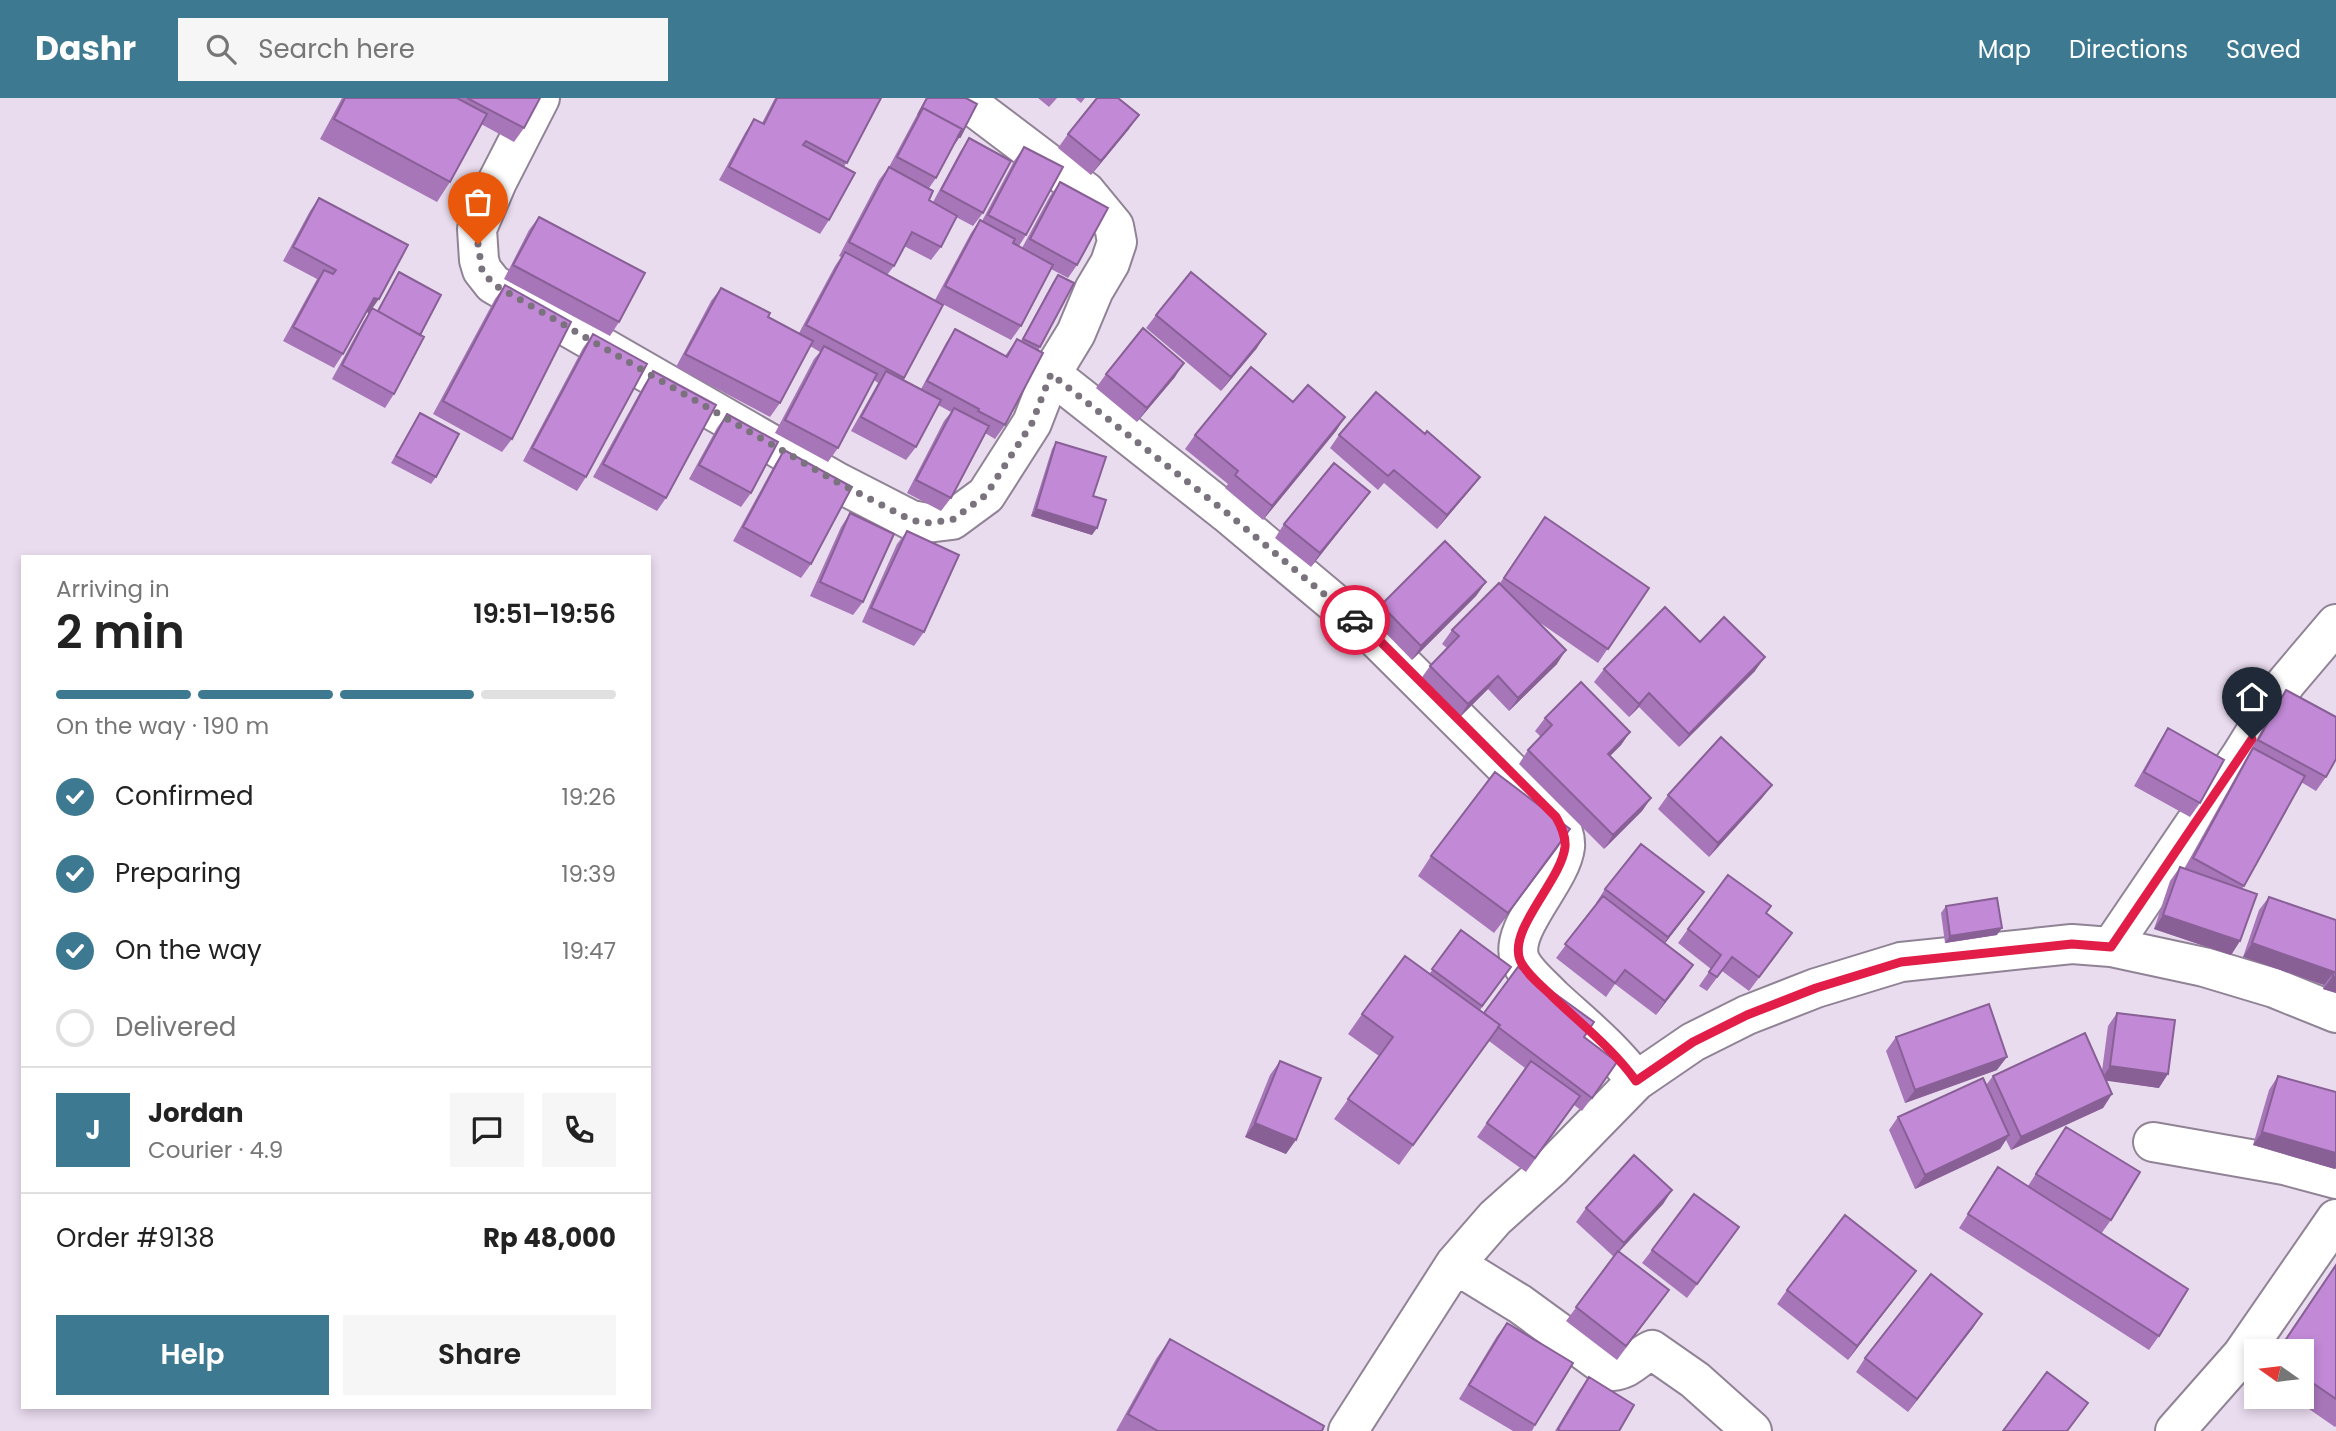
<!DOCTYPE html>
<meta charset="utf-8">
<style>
body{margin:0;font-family:Poppins,sans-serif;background:#f6f6f6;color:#222;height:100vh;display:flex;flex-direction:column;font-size:26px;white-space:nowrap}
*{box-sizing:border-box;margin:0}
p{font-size:23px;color:#767676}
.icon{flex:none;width:38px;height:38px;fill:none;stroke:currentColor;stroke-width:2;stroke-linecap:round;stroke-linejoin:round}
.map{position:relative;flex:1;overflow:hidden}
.sheet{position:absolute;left:21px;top:457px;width:630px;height:854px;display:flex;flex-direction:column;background:#fff;border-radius:0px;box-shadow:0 4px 10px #0003}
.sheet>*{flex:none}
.needle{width:46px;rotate:284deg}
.fabs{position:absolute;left:2244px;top:1241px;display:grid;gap:14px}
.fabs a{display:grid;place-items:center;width:70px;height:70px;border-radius:0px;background:#fff;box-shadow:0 4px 10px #0003;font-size:35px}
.pin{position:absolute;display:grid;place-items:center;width:60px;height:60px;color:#fff;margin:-72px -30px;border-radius:50% 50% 50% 0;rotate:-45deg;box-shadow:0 0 7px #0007}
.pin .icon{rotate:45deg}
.courier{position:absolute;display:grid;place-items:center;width:70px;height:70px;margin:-35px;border:5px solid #e11d48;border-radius:50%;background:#fff;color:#222;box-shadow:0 2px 9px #0007}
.head em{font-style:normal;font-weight:600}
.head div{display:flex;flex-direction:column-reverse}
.head{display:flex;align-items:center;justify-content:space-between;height:119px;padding:0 35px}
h1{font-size:46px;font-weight:600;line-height:52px}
.bar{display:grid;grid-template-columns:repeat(4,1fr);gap:10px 7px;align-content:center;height:84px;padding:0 35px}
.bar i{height:9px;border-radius:5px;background:#e0e0e0}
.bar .on{background:#3d7990}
.bar p{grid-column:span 4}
.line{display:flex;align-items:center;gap:18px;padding:0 35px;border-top:2px solid #e0e0e0}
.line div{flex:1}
.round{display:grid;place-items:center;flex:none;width:74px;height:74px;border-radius:0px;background:#f6f6f6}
ol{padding:0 35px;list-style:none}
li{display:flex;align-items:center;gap:21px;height:77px}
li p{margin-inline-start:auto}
li .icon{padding:7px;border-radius:50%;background:#3d7990;color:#fff;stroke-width:4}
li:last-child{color:#767676}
li i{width:38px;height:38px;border:4px solid #e0e0e0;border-radius:50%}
.action{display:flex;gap:14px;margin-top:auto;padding:14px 35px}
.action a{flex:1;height:80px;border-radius:0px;background:#3d7990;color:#fff;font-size:28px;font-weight:600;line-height:80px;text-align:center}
.action a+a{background:#f6f6f6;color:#222}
header{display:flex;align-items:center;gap:42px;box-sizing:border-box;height:98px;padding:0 35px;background:#3d7990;color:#fff}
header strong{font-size:33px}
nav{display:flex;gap:38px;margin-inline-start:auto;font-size:24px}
.search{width:490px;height:63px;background:#f6f6f6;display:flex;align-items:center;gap:18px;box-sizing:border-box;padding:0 24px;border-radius:0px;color:#767676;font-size:26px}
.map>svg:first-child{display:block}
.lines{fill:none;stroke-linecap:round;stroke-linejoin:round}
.minor-casing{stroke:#908395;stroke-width:42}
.minor{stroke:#fff;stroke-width:38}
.wall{fill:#a776b9}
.shaded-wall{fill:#886096}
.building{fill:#c289d7;stroke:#886096;stroke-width:2}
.done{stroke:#7a727d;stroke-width:7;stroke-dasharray:0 12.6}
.route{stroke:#e11d48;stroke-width:9}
</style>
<header>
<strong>Dashr</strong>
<div class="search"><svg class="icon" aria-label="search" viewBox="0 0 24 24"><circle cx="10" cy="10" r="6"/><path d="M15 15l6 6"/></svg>Search here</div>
<nav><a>Map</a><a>Directions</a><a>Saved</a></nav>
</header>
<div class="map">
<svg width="2336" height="1333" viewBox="0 0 2336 1333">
<rect width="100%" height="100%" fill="#eadcef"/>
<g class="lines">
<!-- minor casing -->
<g class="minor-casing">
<path id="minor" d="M 540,0 L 497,84 L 477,131 L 479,162 L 482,172 L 493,186 L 837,384 L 911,422 L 927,425 L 952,422 L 986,397 L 1032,325 L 1051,276
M 962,0 L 1086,94 L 1114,128 L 1117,144 L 1110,165 L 1094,192 L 1076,235 L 1051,276 L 1227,415 L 1376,540 L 1556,719 C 1561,728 1566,738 1565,749 C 1561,783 1508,831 1520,862 C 1526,876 1542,888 1552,899 C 1581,926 1613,951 1636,983
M 2111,849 L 2240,659 L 2286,585 L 2336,526
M 2153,1044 L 2284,1067 L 2336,1081
M 1455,1166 L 1520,1206 L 1612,1273 C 1631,1271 1635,1260 1652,1252 L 1695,1282 L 1752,1333
M 1348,1333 L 1455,1166 L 1495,1120 L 1552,1069 L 1636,983 L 1693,944 L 1747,917 L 1816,890 L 1901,864 L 2072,846 L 2111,849 L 2204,869 L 2274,890 L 2336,915
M 2175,1333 L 2242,1257 L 2336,1121"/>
</g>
<!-- minor -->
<use href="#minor" class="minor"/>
</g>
<!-- wall -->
<path class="wall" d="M 342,0 L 540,0 L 524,30 L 514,44 L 481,26 L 450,84 L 437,104 L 320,41 Z
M 775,0 L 881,0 L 844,69 L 829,122 L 820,136 L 719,82 L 745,35 L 754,21 L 762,25 Z
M 926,0 L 966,0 L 960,39 L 955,46 L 954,46 L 936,80 L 929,90 L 929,102 L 933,104 L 960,54 L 969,40 L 983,115 L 973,128 L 956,119 L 941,149 L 931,162 L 904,148 L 894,168 L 887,177 L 943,207 L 903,282 L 921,291 L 946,245 L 955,231 L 1005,258 L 1017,241 L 1021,243 L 1053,184 L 1058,177 L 1040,249 L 1005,327 L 995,341 L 985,335 L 951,400 L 941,413 L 907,395 L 944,323 L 951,314 L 938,307 L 916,349 L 906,362 L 851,333 L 878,285 L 874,282 L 838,350 L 828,364 L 775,335 L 814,261 L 820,254 L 810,248 L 780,305 L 770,319 L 676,269 L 711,203 L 721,190 L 768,219 L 799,235 L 835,168 L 841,159 L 839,158 L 879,82 L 889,69 Z
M 1038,0 L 1057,0 L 1049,9 Z
M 1075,0 L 1085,0 L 1081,5 Z
M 1129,31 L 1091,77 L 1058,50 L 1068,36 Z
M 1024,49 L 1026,137 L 1019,148 L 1022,150 L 1050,98 L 1060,84 L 1077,167 L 1068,180 L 1051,171 L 1021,228 L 1011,242 L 935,202 L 971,135 L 980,122 L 982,123 L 1014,63 Z
M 319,100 L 372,210 L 377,213 L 399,174 L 420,237 L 394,296 L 385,310 L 332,281 L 363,224 L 369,215 L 366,214 L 343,256 L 334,270 L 283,243 L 317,181 L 283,163 L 310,113 Z
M 539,119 L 619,224 L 610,238 L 504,181 L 529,132 Z
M 505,187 L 512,341 L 502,354 L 433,316 L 495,201 Z
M 1156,217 L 1257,250 L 1221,293 L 1146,230 Z
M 593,236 L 586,379 L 577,393 L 523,363 L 583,250 Z
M 653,273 L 666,400 L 657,413 L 593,379 L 644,287 Z
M 1106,276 L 1175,279 L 1137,324 L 1096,290 Z
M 420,315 L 436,379 L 431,386 L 391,365 Z
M 727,316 L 751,395 L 741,409 L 689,381 L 717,330 Z
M 1345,319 L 1336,333 L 1263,422 L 1225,390 L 1228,386 L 1185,351 L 1195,337 Z
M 1425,336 L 1480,379 L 1470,392 L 1437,431 L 1384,385 L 1378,392 L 1330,350 L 1339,337 Z
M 1056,344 L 1093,398 L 1092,437 L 1031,418 L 1052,351 Z
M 784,352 L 811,466 L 801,480 L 733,443 L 775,366 Z
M 1370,394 L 1360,407 L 1311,469 L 1275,440 L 1284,426 Z
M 850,415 L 863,504 L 853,517 L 810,498 L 841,429 Z
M 1545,419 L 1649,490 L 1598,565 L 1536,522 L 1557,566 L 1509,613 L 1488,591 L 1459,620 L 1420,582 L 1430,568 L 1447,550 L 1442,546 L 1452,532 L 1500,485 Z
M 907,433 L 924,534 L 914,548 L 862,524 L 897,446 Z
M 1486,484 L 1476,498 L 1412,562 L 1372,521 L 1381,507 Z
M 1700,544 L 1755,573 L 1679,649 L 1639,609 L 1629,619 L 1594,584 L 1604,571 Z
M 2286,592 L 2326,679 L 2316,693 L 2301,684 L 2242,791 L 2240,843 L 2231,857 L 2154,831 L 2170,783 L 2180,769 L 2184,771 L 2277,605 Z
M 1545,620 L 1630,634 L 1621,647 L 1610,658 L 1651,700 L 1642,713 L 1604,751 L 1519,666 L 1528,652 L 1541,639 L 1535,633 Z
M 2168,630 L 2200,705 L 2190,719 L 2134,688 L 2159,644 Z
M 1772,687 L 1762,700 L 1709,759 L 1658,711 L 1668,697 Z
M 1570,731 L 1494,835 L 1418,778 L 1431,758 Z
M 1605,791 L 1704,794 L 1665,845 L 1693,867 L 1656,917 L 1615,886 L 1606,899 L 1556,860 L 1597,805 L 1596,805 Z
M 2269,799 L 2336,822 L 2336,895 L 2323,891 L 2324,887 L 2243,859 L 2259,812 Z
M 1946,808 L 1997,837 L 1945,845 L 1941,815 Z
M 1766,815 L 1782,849 L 1749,893 L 1722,873 L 1707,893 L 1699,888 L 1711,871 L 1678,845 L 1688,831 Z
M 1461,832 L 1511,869 L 1480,912 L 1484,915 L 1584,939 L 1617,964 L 1582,1013 L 1574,1007 L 1526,1074 L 1477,1039 L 1525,970 L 1489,943 L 1399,1067 L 1334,1021 L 1379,958 L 1348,936 L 1362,916 L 1430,875 Z
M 2117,915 L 2159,990 L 2106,982 L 2112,996 L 2103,1010 L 2011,1052 L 2006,1042 L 2000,1051 L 1915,1091 L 1889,1032 L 1898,1019 L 1986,987 L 1993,978 L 2102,973 L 2108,928 Z
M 1896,939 L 1997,972 L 1905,1005 L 1886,953 Z
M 1280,963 L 1286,1056 L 1245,1039 L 1270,977 Z
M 2278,978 L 2336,994 L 2336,1070 L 2335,1071 L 2253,1047 L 2269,992 Z
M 2066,1029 L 2111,1122 L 2101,1136 L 2159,1238 L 2149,1252 L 1959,1130 L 1998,1069 L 2028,1088 Z
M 1672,1092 L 1663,1106 L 1619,1154 L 1669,1192 L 1617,1262 L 1566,1223 L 1614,1159 L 1576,1124 L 1586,1110 Z
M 1729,1143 L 1687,1200 L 1642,1165 L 1652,1152 Z
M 2336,1166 L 2336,1328 L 2335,1329 L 2290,1298 L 2301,1298 L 2301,1253 Z
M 1916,1173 L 1848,1262 L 1777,1206 L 1787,1192 Z
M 1982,1216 L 1908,1314 L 1856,1274 L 1865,1260 Z
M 1507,1225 L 1535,1327 L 1532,1333 L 1513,1333 L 1459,1301 L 1497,1238 Z
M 1170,1241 L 1322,1333 L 1116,1333 L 1156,1261 Z
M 1589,1279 L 1619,1333 L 1555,1333 L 1579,1293 Z"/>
<!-- shaded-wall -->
<path class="shaded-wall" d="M 1139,17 L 1129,31 L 1091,77 L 1101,63 Z
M 374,200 L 379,201 L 369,215 L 365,213 Z
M 1266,236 L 1257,250 L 1221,293 L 1231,279 Z
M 1184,265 L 1175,279 L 1137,324 L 1147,310 Z
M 1345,319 L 1336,333 L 1263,422 L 1272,408 Z
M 1480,379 L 1470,392 L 1437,431 L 1447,417 Z
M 1370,394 L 1360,407 L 1311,469 L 1320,455 Z
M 1036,411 L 1097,430 L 1092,437 L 1031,418 Z
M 1486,484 L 1476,498 L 1412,562 L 1421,548 Z
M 1566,552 L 1557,566 L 1509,613 L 1518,600 Z
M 1765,559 L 1755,573 L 1679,649 L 1689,636 Z
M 1498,578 L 1488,591 L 1459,620 L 1468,606 Z
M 1649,595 L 1639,609 L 1629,619 L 1639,606 Z
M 1630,634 L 1621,647 L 1598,670 L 1608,656 Z
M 1772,687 L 1762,700 L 1709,759 L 1718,745 Z
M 1651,700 L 1642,713 L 1604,751 L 1613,737 Z
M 1570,731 L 1557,751 L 1494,835 L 1508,815 Z
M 1704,794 L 1694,808 L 1659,853 L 1668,839 Z
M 2163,817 L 2240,843 L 2231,857 L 2154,831 Z
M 2002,830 L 1997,837 L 1945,845 L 1950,838 Z
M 2252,845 L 2334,874 L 2324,887 L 2243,859 Z
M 1693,867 L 1684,881 L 1656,917 L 1665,903 Z
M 2333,878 L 2336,879 L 2336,895 L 2323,891 Z
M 2007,959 L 1997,972 L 1905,1005 L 1915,992 Z
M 2110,968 L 2168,976 L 2159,990 L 2101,982 Z
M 2112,996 L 2103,1010 L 2011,1052 L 2021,1039 Z
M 1255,1025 L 1296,1042 L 1286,1056 L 1245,1039 Z
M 2262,1034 L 2336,1055 L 2336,1070 L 2335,1071 L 2253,1047 Z
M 2009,1037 L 2000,1051 L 1915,1091 L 1925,1077 Z
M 1672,1092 L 1663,1106 L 1614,1159 L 1624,1145 Z
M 1916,1173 L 1906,1186 L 1848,1262 L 1857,1248 Z
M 1982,1216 L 1973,1230 L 1908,1314 L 1917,1301 Z"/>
<!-- building -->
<path class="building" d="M 345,0 L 457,0 L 487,16 L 450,84 L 334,21 Z
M 467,0 L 540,0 L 524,30 Z
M 777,0 L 881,0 L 847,65 L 806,43 L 803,47 L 855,75 L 829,122 L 729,69 L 754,21 L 764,26 Z
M 927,0 L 966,0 L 977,6 L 960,39 L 958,38 L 962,31 L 923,10 L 918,17 Z
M 1097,0 L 1118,0 L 1139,17 L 1101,63 L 1068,36 Z
M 923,10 L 962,31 L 936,80 L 897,59 Z
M 969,40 L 1011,63 L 983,115 L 941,92 Z
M 1024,49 L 1063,69 L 1026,137 L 988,117 Z
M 889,69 L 933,93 L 929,102 L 957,118 L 941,149 L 912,134 L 894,168 L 849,144 Z
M 1060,84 L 1108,110 L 1077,167 L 1030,141 Z
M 319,100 L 408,147 L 379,201 L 374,200 L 343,256 L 293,229 L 324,172 L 333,176 L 336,172 L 293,149 Z
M 539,119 L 645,175 L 619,224 L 513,167 Z
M 980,122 L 1015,141 L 1013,145 L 1053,167 L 1021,228 L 945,188 Z
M 845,154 L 943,207 L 904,280 L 806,227 Z
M 399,174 L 441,197 L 420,237 L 378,213 Z
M 1191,174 L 1266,236 L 1231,279 L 1156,217 Z
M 1058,177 L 1074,185 L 1040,249 L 1023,241 Z
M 505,187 L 571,224 L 512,341 L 443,303 Z
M 721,190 L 770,215 L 768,219 L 813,243 L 780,305 L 685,256 Z
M 372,210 L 424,239 L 394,296 L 342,267 Z
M 1143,230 L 1184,265 L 1147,310 L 1106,276 Z
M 955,231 L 1007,259 L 1017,241 L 1043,255 L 1005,327 L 978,313 L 979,311 L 927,283 Z
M 593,236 L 647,266 L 586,379 L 532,350 Z
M 824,248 L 877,276 L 838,350 L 785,322 Z
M 1251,269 L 1293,304 L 1308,287 L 1345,319 L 1272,408 L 1235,377 L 1238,373 L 1195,337 Z
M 653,273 L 716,307 L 666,400 L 603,366 Z
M 886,273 L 941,302 L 916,349 L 861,319 Z
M 1376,294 L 1425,336 L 1427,333 L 1480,379 L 1447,417 L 1394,372 L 1388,378 L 1339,337 Z
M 954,310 L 989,328 L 951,400 L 916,382 Z
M 420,315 L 459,336 L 436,379 L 396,358 Z
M 727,316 L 778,344 L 751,395 L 699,367 Z
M 1056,344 L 1106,359 L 1093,398 L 1106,402 L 1097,430 L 1036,411 Z
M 784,352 L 852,389 L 811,466 L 743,429 Z
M 1334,365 L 1370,394 L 1320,455 L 1284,426 Z
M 850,415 L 894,436 L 863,504 L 820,484 Z
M 1545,419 L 1649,490 L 1608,551 L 1504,480 Z
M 907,433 L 959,457 L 924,534 L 871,510 Z
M 1445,443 L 1486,484 L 1421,548 L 1381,507 Z
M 1499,485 L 1566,552 L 1518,600 L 1498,578 L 1468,606 L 1430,568 L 1459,538 L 1452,532 Z
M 1665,509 L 1700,544 L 1724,519 L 1765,559 L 1689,636 L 1649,595 L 1639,606 L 1604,571 Z
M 1581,584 L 1630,634 L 1608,656 L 1651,700 L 1613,737 L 1528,652 L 1552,627 L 1545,620 Z
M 2286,592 L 2336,619 L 2336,661 L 2326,679 L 2258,642 Z
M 2168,630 L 2224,662 L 2200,705 L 2144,674 Z
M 1721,639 L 1772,687 L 1718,745 L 1668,697 Z
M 2253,650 L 2305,678 L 2244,788 L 2193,760 Z
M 1495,674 L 1570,731 L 1508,815 L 1431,758 Z
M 1641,746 L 1704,794 L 1668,839 L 1605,791 Z
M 2180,769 L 2257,796 L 2240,843 L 2163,817 Z
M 1728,777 L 1771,808 L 1766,815 L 1792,835 L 1759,879 L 1732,859 L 1717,879 L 1709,874 L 1721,857 L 1688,831 Z
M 1603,798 L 1693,867 L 1665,903 L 1625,872 L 1615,885 L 1565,846 Z
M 2269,799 L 2336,822 L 2336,879 L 2333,878 L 2334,874 L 2252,845 Z
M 1997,800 L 2002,830 L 1950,838 L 1946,808 Z
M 1461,832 L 1511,869 L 1482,908 L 1432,871 Z
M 1405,858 L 1500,927 L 1413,1047 L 1348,1001 L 1393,939 L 1362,916 Z
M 1518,869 L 1594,924 L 1584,939 L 1617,964 L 1592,1000 L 1498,929 L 1500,927 L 1484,915 Z
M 1989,906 L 2007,959 L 1915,992 L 1896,939 Z
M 2117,915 L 2175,922 L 2168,976 L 2110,968 Z
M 2085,935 L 2112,996 L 2021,1039 L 1993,978 Z
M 1280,963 L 1321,980 L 1296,1042 L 1255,1025 Z
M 1531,963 L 1580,998 L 1535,1060 L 1487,1025 Z
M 2278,978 L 2336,994 L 2336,1055 L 2262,1034 Z
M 1983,980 L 2009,1037 L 1925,1077 L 1898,1019 Z
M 2066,1029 L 2140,1074 L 2111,1122 L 2036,1076 Z
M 1634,1057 L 1672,1092 L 1624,1145 L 1586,1110 Z
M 1998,1069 L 2188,1191 L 2159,1238 L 1968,1116 Z
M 1694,1096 L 1739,1129 L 1697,1186 L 1652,1152 Z
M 1845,1117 L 1916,1173 L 1857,1248 L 1787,1192 Z
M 1618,1153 L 1669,1192 L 1626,1248 L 1576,1209 Z
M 2336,1167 L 2336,1301 L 2301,1277 L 2301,1253 L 2278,1253 Z
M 1931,1176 L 1982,1216 L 1917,1301 L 1865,1260 Z
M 1507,1225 L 1573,1265 L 1535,1327 L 1469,1287 Z
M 1170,1241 L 1324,1328 L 1322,1333 L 1158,1333 L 1128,1316 Z
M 2047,1274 L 2088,1305 L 2067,1333 L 2003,1333 Z
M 1589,1279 L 1634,1307 L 1619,1333 L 1560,1333 L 1558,1331 Z"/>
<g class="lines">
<!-- done -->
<path class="done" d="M 478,146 L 482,172 L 493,186 L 837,384 L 911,422 L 927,425 L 952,422 L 986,397 L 1032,325 L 1051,276 L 1227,415 L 1355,522"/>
<!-- route -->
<path class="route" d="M 1355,522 L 1377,540 L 1556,719 C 1561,728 1566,738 1565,749 C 1561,783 1508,831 1520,862 C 1526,876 1542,888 1552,898 C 1581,926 1613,951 1636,983 L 1693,944 L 1747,917 L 1816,890 L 1901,864 L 2072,846 L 2111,849 L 2252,641"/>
</g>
</svg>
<div class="fabs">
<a><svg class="needle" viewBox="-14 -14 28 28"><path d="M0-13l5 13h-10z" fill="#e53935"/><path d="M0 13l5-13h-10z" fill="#767676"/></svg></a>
</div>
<div class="pin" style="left:478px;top:146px;background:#ea580c"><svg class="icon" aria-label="bag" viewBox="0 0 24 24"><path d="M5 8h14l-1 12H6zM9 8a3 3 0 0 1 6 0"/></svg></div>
<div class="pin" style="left:2252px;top:641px;background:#1f2937"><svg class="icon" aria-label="home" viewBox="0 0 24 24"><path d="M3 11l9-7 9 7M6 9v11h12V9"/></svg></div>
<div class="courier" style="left:1355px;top:522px"><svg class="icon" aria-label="car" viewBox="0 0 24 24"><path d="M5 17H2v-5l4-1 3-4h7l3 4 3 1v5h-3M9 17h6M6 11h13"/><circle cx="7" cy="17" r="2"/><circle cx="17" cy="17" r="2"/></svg></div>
<section class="sheet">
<div class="head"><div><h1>2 min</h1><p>Arriving in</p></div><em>19:51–19:56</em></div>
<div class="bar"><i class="on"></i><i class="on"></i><i class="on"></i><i></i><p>On the way · 190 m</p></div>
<ol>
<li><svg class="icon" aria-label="check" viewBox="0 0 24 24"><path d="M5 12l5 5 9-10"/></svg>Confirmed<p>19:26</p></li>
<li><svg class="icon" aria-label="check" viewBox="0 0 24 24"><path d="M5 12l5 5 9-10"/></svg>Preparing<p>19:39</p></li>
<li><svg class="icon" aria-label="check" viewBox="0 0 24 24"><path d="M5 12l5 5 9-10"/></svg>On the way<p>19:47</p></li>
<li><i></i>Delivered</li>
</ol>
<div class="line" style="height:126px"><b class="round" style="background:#3d7990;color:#fff">J</b><div><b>Jordan</b><p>Courier · 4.9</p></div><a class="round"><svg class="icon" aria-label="chat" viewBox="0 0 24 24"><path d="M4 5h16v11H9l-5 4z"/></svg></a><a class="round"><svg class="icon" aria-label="phone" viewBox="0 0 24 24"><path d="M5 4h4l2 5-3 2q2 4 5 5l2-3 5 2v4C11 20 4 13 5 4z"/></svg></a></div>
<div class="line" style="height:91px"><div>Order #9138</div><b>Rp 48,000</b></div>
<div class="action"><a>Help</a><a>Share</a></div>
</section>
</div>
